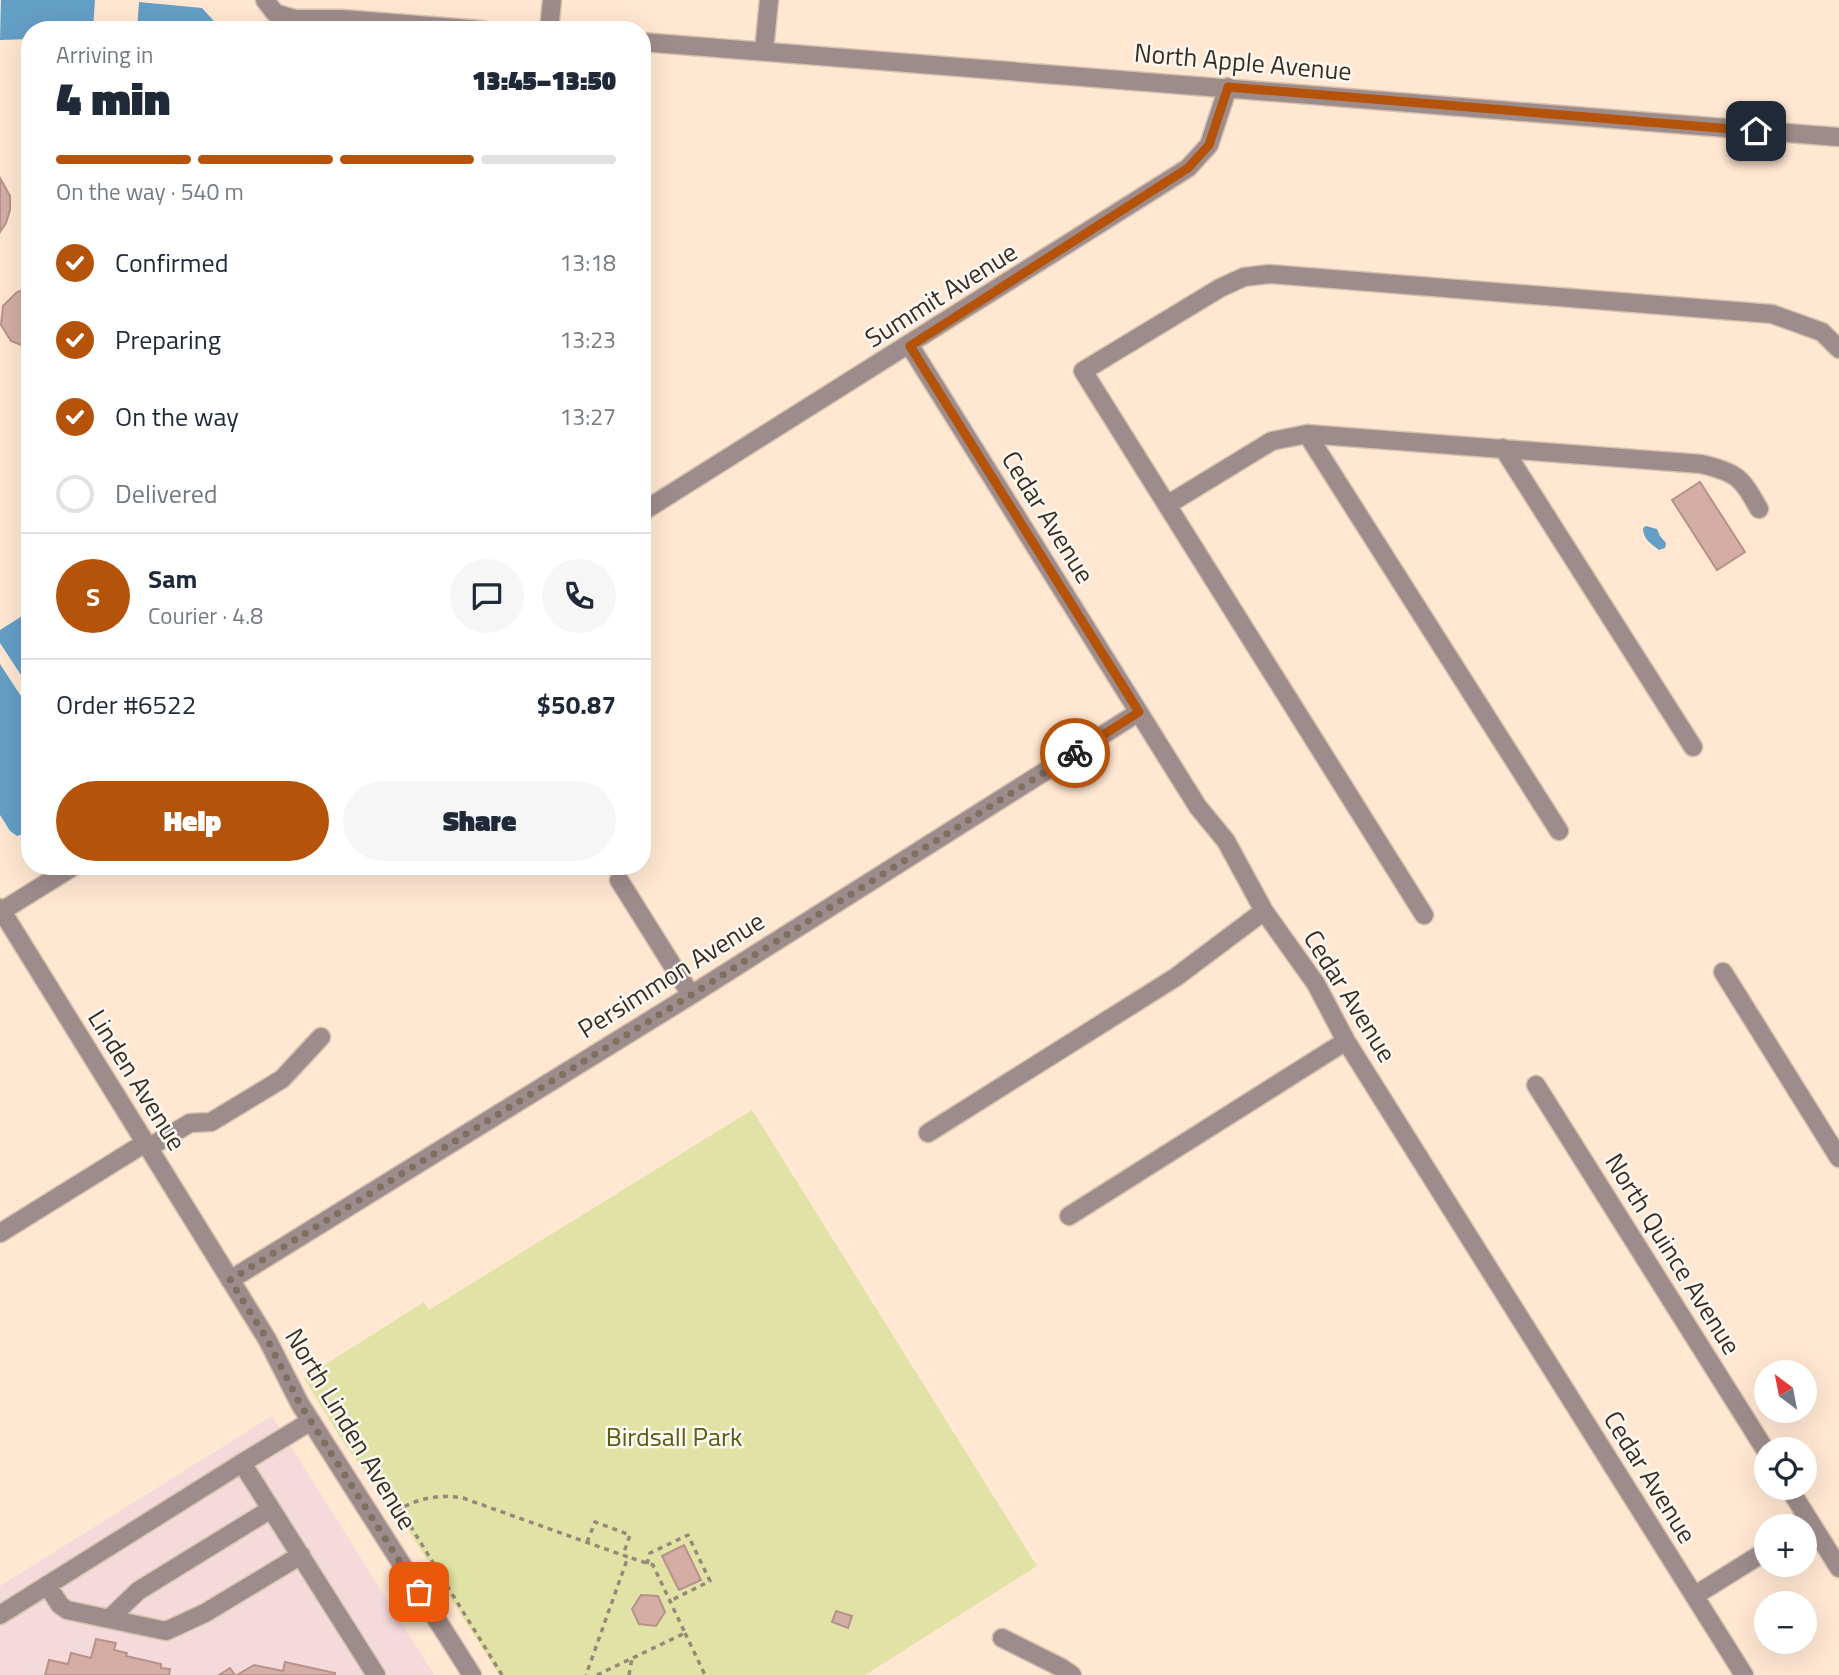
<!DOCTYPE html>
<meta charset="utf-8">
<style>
body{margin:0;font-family:"Titillium Web",sans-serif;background:#f6f6f7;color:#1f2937;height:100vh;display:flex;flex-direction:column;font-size:26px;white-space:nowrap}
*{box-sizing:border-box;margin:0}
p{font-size:23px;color:#747a83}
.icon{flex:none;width:38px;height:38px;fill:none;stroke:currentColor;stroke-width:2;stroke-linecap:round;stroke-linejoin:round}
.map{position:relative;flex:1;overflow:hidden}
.side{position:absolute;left:21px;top:21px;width:630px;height:854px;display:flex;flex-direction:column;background:#fff;border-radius:28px;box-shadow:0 7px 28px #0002}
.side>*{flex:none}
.needle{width:46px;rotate:328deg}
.controls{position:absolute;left:1754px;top:1360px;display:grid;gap:14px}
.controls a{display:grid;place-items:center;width:63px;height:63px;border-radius:50%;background:#fff;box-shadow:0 7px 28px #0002;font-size:35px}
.pin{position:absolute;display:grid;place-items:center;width:60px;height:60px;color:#fff;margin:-30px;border-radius:14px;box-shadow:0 4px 10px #0006}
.courier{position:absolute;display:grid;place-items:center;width:70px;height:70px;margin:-35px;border:5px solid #b45309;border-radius:50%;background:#fff;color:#222;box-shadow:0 2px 9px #0007}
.overview em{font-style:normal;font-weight:800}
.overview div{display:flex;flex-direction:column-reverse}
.overview{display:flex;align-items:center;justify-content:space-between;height:119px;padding:0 35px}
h1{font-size:46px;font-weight:800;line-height:52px}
.bar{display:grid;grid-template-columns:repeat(4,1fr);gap:10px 7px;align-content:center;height:84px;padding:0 35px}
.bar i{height:9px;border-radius:5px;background:#e0e1e3}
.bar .on{background:#b45309}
.bar p{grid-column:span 4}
.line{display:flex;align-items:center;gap:18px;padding:0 35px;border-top:2px solid #e0e1e3}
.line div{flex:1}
.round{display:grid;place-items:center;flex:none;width:74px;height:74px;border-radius:37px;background:#f6f6f7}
ol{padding:0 35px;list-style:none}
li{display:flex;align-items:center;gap:21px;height:77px}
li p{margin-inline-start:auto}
li .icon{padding:7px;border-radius:50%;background:#b45309;color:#fff;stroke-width:4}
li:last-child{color:#747a83}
li i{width:38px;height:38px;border:4px solid #e0e1e3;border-radius:50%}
.cta{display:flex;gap:14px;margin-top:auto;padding:14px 35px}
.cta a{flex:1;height:80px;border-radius:42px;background:#b45309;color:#fff;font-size:28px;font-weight:800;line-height:80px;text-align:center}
.cta a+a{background:#f6f6f7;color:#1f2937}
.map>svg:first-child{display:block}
.education{fill:#f5dadb}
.green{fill:#e0e3a5}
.water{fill:#649fc6}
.building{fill:#d4ada5;stroke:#b8928a;stroke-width:2}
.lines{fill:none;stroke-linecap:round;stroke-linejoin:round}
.minor-casing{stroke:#d7c2af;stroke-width:21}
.path{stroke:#998778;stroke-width:3.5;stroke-dasharray:5 5;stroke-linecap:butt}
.minor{stroke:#9d8c8b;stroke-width:18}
.done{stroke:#7e6f61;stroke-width:7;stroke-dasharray:0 12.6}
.route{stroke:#b45309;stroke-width:9}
.labels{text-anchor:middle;stroke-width:5;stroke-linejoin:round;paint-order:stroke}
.street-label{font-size:26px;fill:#392e24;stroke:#fef8f3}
.park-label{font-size:26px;fill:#5a5c12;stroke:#fef8f3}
</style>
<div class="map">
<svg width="1839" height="1675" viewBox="0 0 1839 1675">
<rect width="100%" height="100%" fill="#ffe7d2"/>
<!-- education -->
<path class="education" d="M 272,1416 L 434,1675 L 0,1675 L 0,1586 Z"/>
<!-- green -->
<path class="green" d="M 752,1110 L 1037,1566 L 865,1675 L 499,1675 L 388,1498 C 353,1463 330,1420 304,1378 L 424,1302 L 429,1310 Z"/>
<!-- water -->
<path class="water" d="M 1,0 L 95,0 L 93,30 L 30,30 L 30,39 L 0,40 Z
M 139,2 L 202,8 L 222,30 L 137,30 Z
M 1646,526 L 1657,529 L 1660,536 L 1666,543 L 1665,548 L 1659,550 C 1651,544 1643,539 1643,528 Z
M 30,611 L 30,689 L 0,643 L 0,630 Z
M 0,664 L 30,710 L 30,831 L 17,836 L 10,831 L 0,815 Z"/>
<!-- building -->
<path class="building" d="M 0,178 L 10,196 L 10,210 L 6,223 L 0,232 Z
M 26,289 L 30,289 L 29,348 L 11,341 L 1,325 L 3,306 L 17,292 Z
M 1700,482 L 1745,552 L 1717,570 L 1672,500 Z
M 684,1545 L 701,1580 L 679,1590 L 662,1556 Z
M 641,1595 L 658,1596 L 665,1612 L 656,1626 L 639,1624 L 632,1609 Z
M 836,1611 L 852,1616 L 848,1628 L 832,1622 Z
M 96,1639 L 116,1643 L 114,1650 L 127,1653 L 126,1656 L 161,1664 L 161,1668 L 170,1669 L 169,1675 L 45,1675 L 49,1660 L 68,1664 L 71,1653 L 91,1658 Z
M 285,1662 L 335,1673 L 335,1675 L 237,1675 L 254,1665 L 283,1671 Z
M 230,1668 L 235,1675 L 219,1675 Z"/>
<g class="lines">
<!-- minor casing -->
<g class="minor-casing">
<path id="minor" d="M 265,0 L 275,13 L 295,19 L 342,19 L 481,30
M 549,30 L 552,0
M 642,42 L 1839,137
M 764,51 L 769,0
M 910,346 L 1198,807 L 1226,841 L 1264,911 L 1316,984 L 1346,1041 L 1744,1675
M 1307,434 L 1559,831
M 1503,448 L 1693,747
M 1167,505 L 1272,441 L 1307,434 L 1701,464 C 1738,473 1741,477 1759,509
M 642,512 L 1188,168 L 1209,145 L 1228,87
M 619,880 L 691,995
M 0,908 L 267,1339 L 300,1404 L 472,1675
M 0,912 L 74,866
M 1424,915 L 1083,371 L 1220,288 L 1244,277 L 1269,274 L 1772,314 L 1822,332 L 1839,349
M 1723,972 L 1839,1158
M 1536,1085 L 1766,1451
M 928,1133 L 1176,977 L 1264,911
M 148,1148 L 190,1123 L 211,1122 L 282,1079 L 321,1037
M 1069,1216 L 1346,1041
M 0,1233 L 145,1143
M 230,1280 L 691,995 L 1139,712
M 311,1421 L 242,1463 L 376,1675
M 1789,1488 L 1839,1568
M 47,1585 L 60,1605 L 67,1610 L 166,1631 L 205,1613 L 301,1555
M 1694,1596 L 1766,1551
M 0,1615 L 242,1463
M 109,1619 L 138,1591 L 271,1509
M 1002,1638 L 1062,1668 L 1072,1675"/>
</g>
<!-- path -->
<path class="path" d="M 587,1542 L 595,1522 L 630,1535 L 623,1555
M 647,1564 L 650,1553 L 688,1535 L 710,1581 L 670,1601
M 685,1633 L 705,1675
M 502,1675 L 400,1509 C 419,1498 440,1494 463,1498 L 628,1557 L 586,1675
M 597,1675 L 685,1633 L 653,1565 L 628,1557
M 629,1675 L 632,1658"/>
<!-- minor -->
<use href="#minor" class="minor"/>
</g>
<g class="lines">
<!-- done -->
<path class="done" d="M 419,1592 L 300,1404 L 267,1339 L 230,1280 L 691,995 L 1075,753"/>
<!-- route -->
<path class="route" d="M 1075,753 L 1139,712 L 910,346 L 1188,168 L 1209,145 L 1228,87 L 1756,131"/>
</g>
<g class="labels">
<!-- street labels -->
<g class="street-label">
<text transform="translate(1243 62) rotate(5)" y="9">North Apple Avenue</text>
<text transform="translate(941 295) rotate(-32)" y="9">Summit Avenue</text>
<text transform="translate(1048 517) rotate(58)" y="9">Cedar Avenue</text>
<text transform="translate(671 975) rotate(-32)" y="9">Persimmon Avenue</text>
<text transform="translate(1350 996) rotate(58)" y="9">Cedar Avenue</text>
<text transform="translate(137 1080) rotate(58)" y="9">Linden Avenue</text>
<text transform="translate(1673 1254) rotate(58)" y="9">North Quince Avenue</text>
<text transform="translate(351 1429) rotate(59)" y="9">North Linden Avenue</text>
<text transform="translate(1650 1477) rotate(58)" y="9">Cedar Avenue</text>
</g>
<!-- park labels -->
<g class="park-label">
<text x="674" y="1446">Birdsall Park</text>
</g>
</g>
</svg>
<div class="controls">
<a><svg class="needle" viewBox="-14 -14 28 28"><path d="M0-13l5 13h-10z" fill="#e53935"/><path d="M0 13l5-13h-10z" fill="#747a83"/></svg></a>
<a><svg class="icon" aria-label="locate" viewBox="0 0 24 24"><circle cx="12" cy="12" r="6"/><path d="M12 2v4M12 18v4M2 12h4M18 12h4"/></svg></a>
<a>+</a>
<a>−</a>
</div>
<div class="pin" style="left:419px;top:1592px;background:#ea580c"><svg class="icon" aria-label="bag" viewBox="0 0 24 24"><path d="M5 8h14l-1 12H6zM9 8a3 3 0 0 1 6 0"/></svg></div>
<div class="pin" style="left:1756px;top:131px;background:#1f2937"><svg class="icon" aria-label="home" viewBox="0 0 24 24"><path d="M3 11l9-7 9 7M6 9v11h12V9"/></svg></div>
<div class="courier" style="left:1075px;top:753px"><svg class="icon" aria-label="bike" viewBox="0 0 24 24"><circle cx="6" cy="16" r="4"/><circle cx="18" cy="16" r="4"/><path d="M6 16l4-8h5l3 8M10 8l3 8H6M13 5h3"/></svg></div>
<section class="side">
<div class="overview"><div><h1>4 min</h1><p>Arriving in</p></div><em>13:45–13:50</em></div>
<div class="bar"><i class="on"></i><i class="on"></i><i class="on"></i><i></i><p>On the way · 540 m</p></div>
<ol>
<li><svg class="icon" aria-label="check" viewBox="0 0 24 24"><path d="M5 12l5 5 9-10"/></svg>Confirmed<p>13:18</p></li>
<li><svg class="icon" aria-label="check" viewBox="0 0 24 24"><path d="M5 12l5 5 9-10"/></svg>Preparing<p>13:23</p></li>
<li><svg class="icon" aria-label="check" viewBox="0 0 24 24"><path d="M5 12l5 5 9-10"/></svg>On the way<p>13:27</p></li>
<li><i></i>Delivered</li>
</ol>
<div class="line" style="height:126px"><b class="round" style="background:#b45309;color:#fff">S</b><div><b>Sam</b><p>Courier · 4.8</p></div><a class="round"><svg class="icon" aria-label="chat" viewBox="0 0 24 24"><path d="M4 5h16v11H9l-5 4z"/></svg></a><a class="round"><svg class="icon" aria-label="phone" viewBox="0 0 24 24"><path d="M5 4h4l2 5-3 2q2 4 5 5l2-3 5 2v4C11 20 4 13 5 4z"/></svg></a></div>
<div class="line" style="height:91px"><div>Order #6522</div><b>$50.87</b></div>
<div class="cta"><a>Help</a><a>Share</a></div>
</section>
</div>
